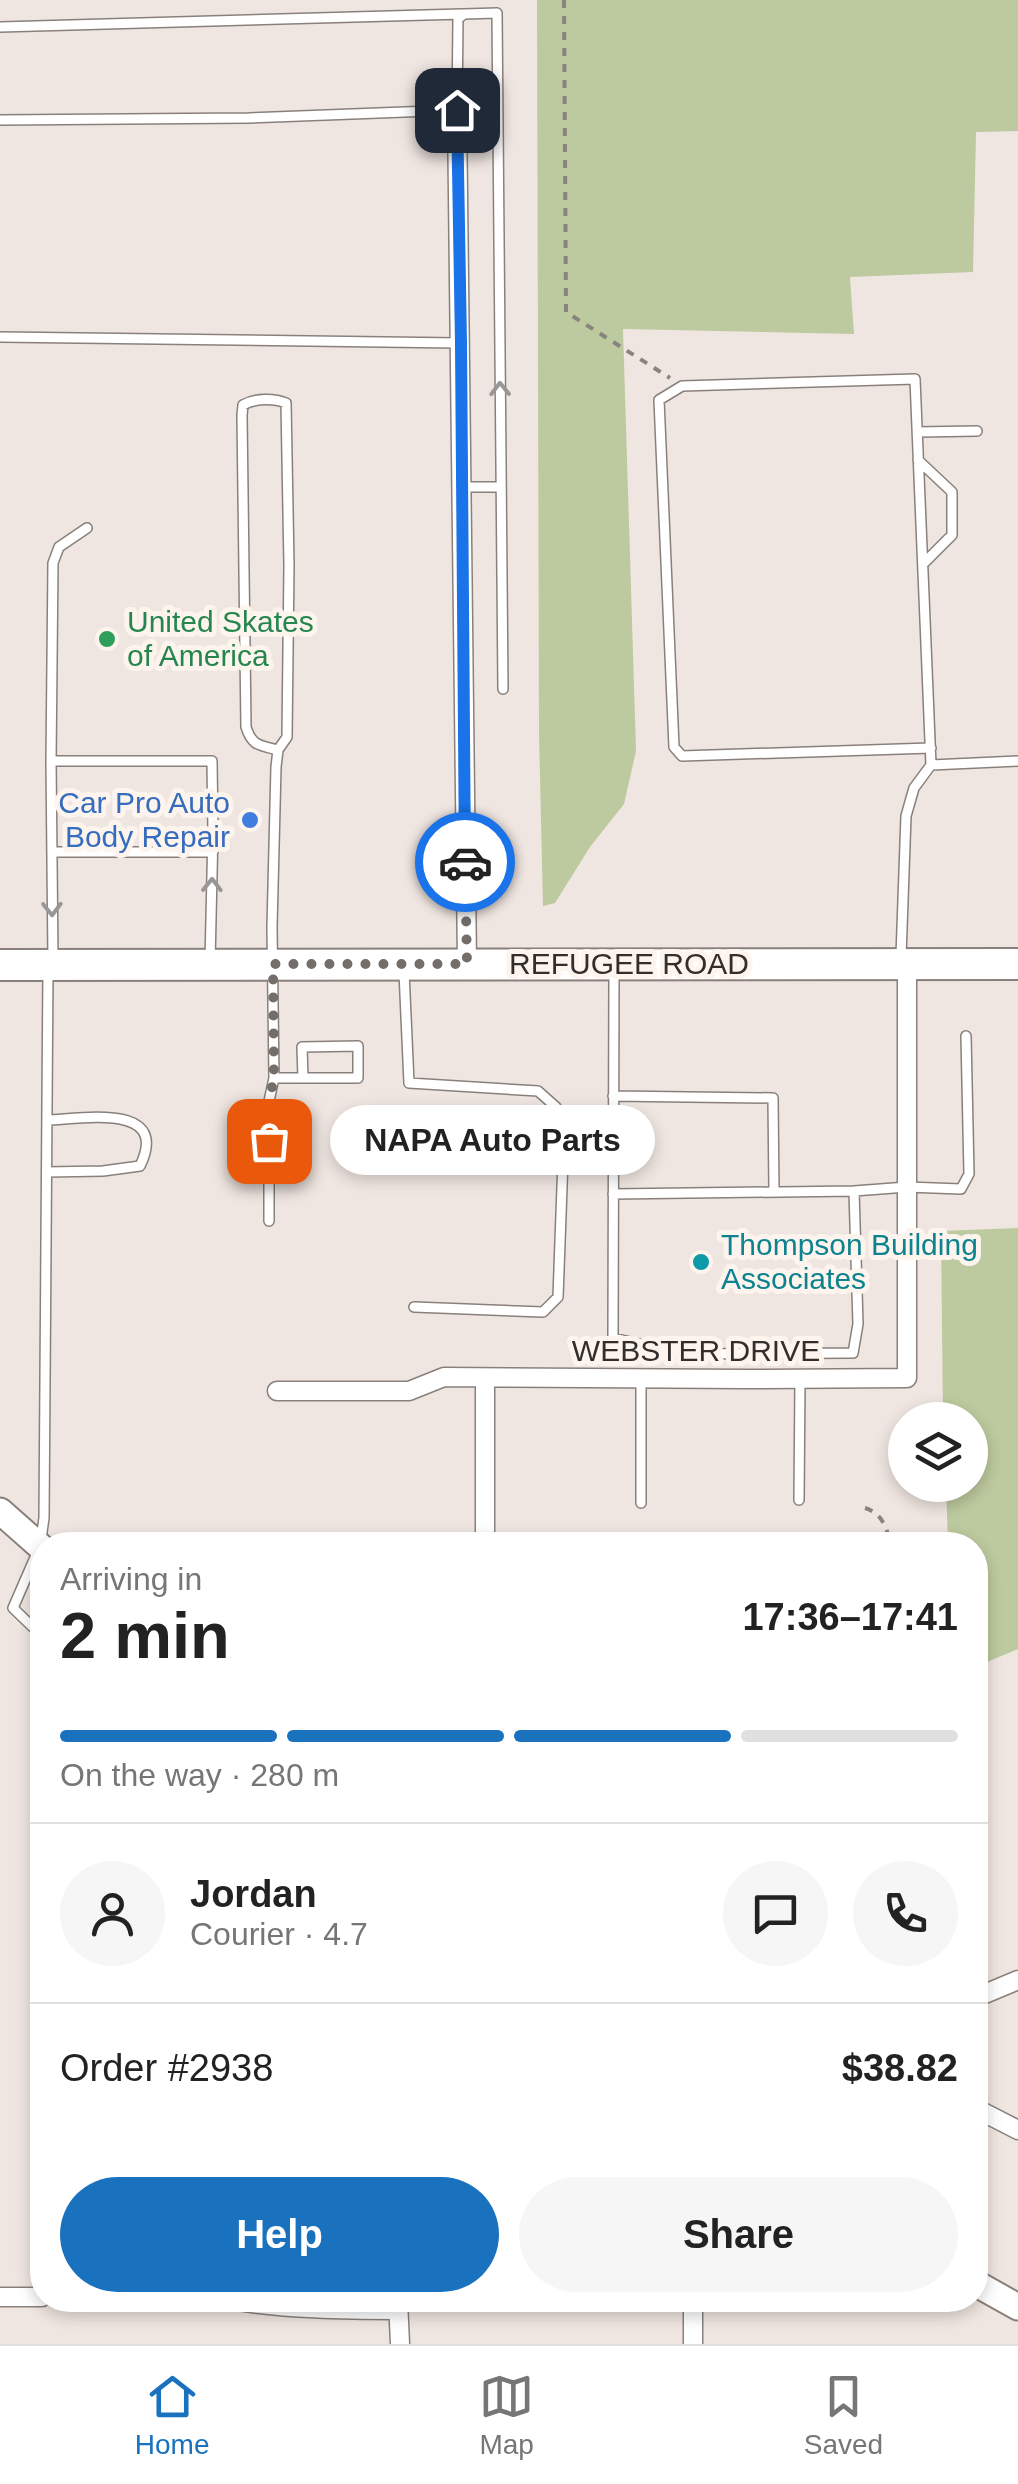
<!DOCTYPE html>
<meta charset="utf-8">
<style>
body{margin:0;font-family:Arial,sans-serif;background:#f6f6f6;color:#222;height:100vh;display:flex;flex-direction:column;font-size:38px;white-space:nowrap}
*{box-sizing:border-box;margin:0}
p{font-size:32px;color:#767676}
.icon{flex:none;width:55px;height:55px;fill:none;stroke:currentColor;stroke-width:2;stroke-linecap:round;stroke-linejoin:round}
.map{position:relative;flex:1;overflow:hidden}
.drawer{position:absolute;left:30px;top:1532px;width:958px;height:780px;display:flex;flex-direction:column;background:#fff;border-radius:40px;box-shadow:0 5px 15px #0003}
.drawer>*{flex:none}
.buttons{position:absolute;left:888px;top:1402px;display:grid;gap:20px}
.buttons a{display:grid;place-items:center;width:100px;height:100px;border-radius:50%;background:#fff;box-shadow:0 5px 15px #0003;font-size:50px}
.pin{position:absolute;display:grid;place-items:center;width:85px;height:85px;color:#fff;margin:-42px;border-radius:20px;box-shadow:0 5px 15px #0006}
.courier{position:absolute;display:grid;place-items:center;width:100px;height:100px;margin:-50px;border:8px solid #1a73e8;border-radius:50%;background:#fff;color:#222;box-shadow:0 2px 12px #0007}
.bubble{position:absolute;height:70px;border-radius:35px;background:#fff;box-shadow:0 5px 15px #0003;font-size:32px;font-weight:800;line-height:70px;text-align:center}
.headline em{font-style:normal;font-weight:800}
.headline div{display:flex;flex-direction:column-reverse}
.headline{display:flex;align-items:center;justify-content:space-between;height:170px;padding:0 30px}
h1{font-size:65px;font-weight:800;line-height:75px}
.bar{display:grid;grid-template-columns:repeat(4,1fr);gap:15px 10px;align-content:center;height:120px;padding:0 30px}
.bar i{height:12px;border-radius:8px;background:#e0e0e0}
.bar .on{background:#1a72bf}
.bar p{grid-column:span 4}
.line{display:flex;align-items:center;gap:25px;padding:0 30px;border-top:2px solid #e0e0e0}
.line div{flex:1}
.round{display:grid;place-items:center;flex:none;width:105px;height:105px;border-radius:52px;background:#f6f6f6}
.button{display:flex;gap:20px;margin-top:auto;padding:20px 30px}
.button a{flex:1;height:115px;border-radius:60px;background:#1a72bf;color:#fff;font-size:40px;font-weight:800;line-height:115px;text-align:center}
.button a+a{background:#f6f6f6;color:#222}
.menu{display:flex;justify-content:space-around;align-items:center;height:140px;border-top:2px solid #e0e0e0;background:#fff;font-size:28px;color:#767676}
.menu a{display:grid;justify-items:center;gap:5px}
.menu .on{color:#1a72bf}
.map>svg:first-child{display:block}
.green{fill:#bdc99e}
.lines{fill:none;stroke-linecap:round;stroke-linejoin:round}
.service-casing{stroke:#89807b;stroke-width:12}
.minor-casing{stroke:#89807b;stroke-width:21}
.secondary-casing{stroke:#89807b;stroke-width:29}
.primary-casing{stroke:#89807b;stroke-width:34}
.path{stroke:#8a8480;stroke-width:4;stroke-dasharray:8 8;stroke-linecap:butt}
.service{stroke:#fff;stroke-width:9}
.minor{stroke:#fff;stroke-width:18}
.secondary{stroke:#fff;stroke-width:25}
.primary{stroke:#fff;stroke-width:30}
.oneway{stroke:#989696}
.done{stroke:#746e6b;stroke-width:10;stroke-dasharray:0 18}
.route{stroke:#1a73e8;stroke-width:12}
.leisure-dot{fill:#2e9e5b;stroke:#fdf4ee;stroke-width:4}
.shop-dot{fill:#3f7fe0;stroke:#fdf4ee;stroke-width:4}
.culture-dot{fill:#0f9aa8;stroke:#fdf4ee;stroke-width:4}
.labels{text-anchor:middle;stroke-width:10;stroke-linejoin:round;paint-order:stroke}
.leisure-label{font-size:30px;fill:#27864d;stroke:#fdf4ee;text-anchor:start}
.shop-label{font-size:30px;fill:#366cbe;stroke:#fdf4ee;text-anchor:end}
.street-label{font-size:30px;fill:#312e2c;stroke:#fdf4ee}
.culture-label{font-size:30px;fill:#0d838f;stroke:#fdf4ee;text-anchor:start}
</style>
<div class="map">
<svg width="1018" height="2344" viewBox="0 0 1018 2344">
<rect width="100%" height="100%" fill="#f0e6e1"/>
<!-- green -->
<path class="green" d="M 537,0 L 1018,0 L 1018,131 L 976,132 L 973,272 L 850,277 L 854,334 L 623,329 L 636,751 L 624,804 L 590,847 L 555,903 L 543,906 L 539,733 Z
M 1018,1228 L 1018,1649 L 975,1667 L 975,1545 L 948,1545 L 946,1485 L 970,1485 L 970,1420 L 943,1420 L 941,1231 Z"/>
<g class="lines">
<!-- service casing -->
<g class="service-casing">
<path id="service" d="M 0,27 L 462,14
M 0,120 L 249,118 L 457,110 L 458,19 L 464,14 L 497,13 L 503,689
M 0,337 L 458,343
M 917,432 L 977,431
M 918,460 L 952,492 L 952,535 L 923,564
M 463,487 L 501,487
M 51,761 L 53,563 L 59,547 L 87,528
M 931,765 L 1018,761
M 52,852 L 213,852
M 901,956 L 906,816 L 914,788 L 931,765 L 915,379 L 682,386 L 659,400 L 674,747 L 682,756 L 931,748
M 53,959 L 51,761 L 212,761 L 213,831 L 210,962
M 404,972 L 409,1083 L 538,1091 L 556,1107 L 564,1132 L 558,1297 L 543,1312 L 414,1307
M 614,972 L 613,1338 L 682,1354 L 853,1353 L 858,1324 L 854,1191 L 907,1187 L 961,1189 L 969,1174 L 966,1036
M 274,1078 L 358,1078 L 358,1046 L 302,1047 L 303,1078
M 613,1096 L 773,1098 L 774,1192
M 47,1172 L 103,1171 L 140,1166 C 171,1102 81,1119 47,1120
M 613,1194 L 854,1191
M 269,1221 L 269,1101 L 274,1078 L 272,927 L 276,767 L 278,750 L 287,737 L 289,565 L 286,403 C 274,398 255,398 243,405 L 242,415 L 246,727 C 252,746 259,745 278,750
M 641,1379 L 641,1503
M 799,1500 L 800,1379
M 42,1636 L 13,1608 L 40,1546 L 44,1518 L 48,968"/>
</g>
<!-- minor casing -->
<g class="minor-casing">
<path id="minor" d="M 457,110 L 467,964
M 277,1391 L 409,1391 L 444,1377 L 745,1379 L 907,1378 L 907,964
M 485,1545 L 485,1378
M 975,1998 L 1018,1980
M 975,2108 L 1018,2130
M 0,2297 L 42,2297
M 230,2300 C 286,2309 342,2310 399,2310
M 398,2300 L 400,2344
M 693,2300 L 693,2344"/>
</g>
<!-- secondary casing -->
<g class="secondary-casing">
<path id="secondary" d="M 0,1511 L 42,1548
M 975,2283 L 1018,2307"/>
</g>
<!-- primary casing -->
<g class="primary-casing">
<path id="primary" d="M 0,965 L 1018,964"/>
</g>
<!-- path -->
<path class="path" d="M 564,0 L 566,312 L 670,378
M 865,1508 C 882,1513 888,1529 890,1545"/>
<!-- service -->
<use href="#service" class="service"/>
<!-- minor -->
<use href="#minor" class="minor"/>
<!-- secondary -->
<use href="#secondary" class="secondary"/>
<!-- primary -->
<use href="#primary" class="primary"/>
</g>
<!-- one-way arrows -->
<defs><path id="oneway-chevron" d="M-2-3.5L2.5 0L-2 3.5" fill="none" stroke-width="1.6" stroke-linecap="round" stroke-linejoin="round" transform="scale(2.5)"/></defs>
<g class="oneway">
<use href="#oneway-chevron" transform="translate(500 389) rotate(-91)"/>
<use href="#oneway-chevron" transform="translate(212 885) rotate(-89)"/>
<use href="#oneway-chevron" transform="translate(52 909) rotate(89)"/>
</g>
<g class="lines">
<!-- done -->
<path class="done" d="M 269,1141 L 269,1101 L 274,1078 L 273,964 L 467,964 L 465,862"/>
<!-- route -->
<path class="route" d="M 457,110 L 461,343 L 465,862"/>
</g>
<!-- markers -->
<circle class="leisure-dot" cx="107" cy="639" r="10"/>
<circle class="shop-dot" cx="250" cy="820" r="10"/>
<circle class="culture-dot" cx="701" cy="1262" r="10"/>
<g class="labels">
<!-- leisure labels -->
<g class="leisure-label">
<text x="127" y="632">United Skates<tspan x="127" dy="34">of America</tspan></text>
</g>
<!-- shop labels -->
<g class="shop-label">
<text x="230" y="813">Car Pro Auto<tspan x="230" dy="34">Body Repair</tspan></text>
</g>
<!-- street labels -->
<g class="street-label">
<text x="629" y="974">REFUGEE ROAD</text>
<text x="696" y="1361">WEBSTER DRIVE</text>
</g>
<!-- culture labels -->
<g class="culture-label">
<text x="721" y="1255">Thompson Building<tspan x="721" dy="34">Associates</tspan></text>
</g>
</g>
</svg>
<div class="buttons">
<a><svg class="icon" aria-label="layers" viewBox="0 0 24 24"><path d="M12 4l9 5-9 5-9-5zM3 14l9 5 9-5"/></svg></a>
</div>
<div class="pin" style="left:269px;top:1141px;background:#ea580c"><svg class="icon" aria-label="bag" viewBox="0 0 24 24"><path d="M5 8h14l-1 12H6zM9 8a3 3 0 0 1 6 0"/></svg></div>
<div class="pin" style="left:457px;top:110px;background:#1f2937"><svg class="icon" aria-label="home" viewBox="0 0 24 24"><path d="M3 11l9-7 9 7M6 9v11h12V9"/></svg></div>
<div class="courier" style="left:465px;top:862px"><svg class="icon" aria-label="car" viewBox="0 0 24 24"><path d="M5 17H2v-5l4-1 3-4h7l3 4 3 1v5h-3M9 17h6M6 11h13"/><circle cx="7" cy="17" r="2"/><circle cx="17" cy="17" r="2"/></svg></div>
<div class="bubble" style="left:330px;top:1105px;width:325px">NAPA Auto Parts</div>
<section class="drawer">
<div class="headline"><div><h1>2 min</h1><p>Arriving in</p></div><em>17:36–17:41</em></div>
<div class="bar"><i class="on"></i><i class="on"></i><i class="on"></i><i></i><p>On the way · 280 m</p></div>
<div class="line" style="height:180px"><a class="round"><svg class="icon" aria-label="person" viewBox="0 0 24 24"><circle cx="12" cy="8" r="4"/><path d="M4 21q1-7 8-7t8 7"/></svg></a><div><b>Jordan</b><p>Courier · 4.7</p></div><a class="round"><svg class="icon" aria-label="chat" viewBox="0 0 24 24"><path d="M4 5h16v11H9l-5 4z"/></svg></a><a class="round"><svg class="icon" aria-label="phone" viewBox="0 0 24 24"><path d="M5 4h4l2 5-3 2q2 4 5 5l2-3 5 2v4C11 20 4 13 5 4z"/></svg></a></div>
<div class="line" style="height:130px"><div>Order #2938</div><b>$38.82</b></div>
<div class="button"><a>Help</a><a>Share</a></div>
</section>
</div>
<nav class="menu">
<a class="on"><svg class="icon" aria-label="home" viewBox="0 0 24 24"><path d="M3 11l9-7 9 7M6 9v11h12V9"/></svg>Home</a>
<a><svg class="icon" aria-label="map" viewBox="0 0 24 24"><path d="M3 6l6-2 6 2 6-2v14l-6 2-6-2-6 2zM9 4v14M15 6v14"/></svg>Map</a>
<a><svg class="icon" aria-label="saved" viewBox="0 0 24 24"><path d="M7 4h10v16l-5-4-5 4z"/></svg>Saved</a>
</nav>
